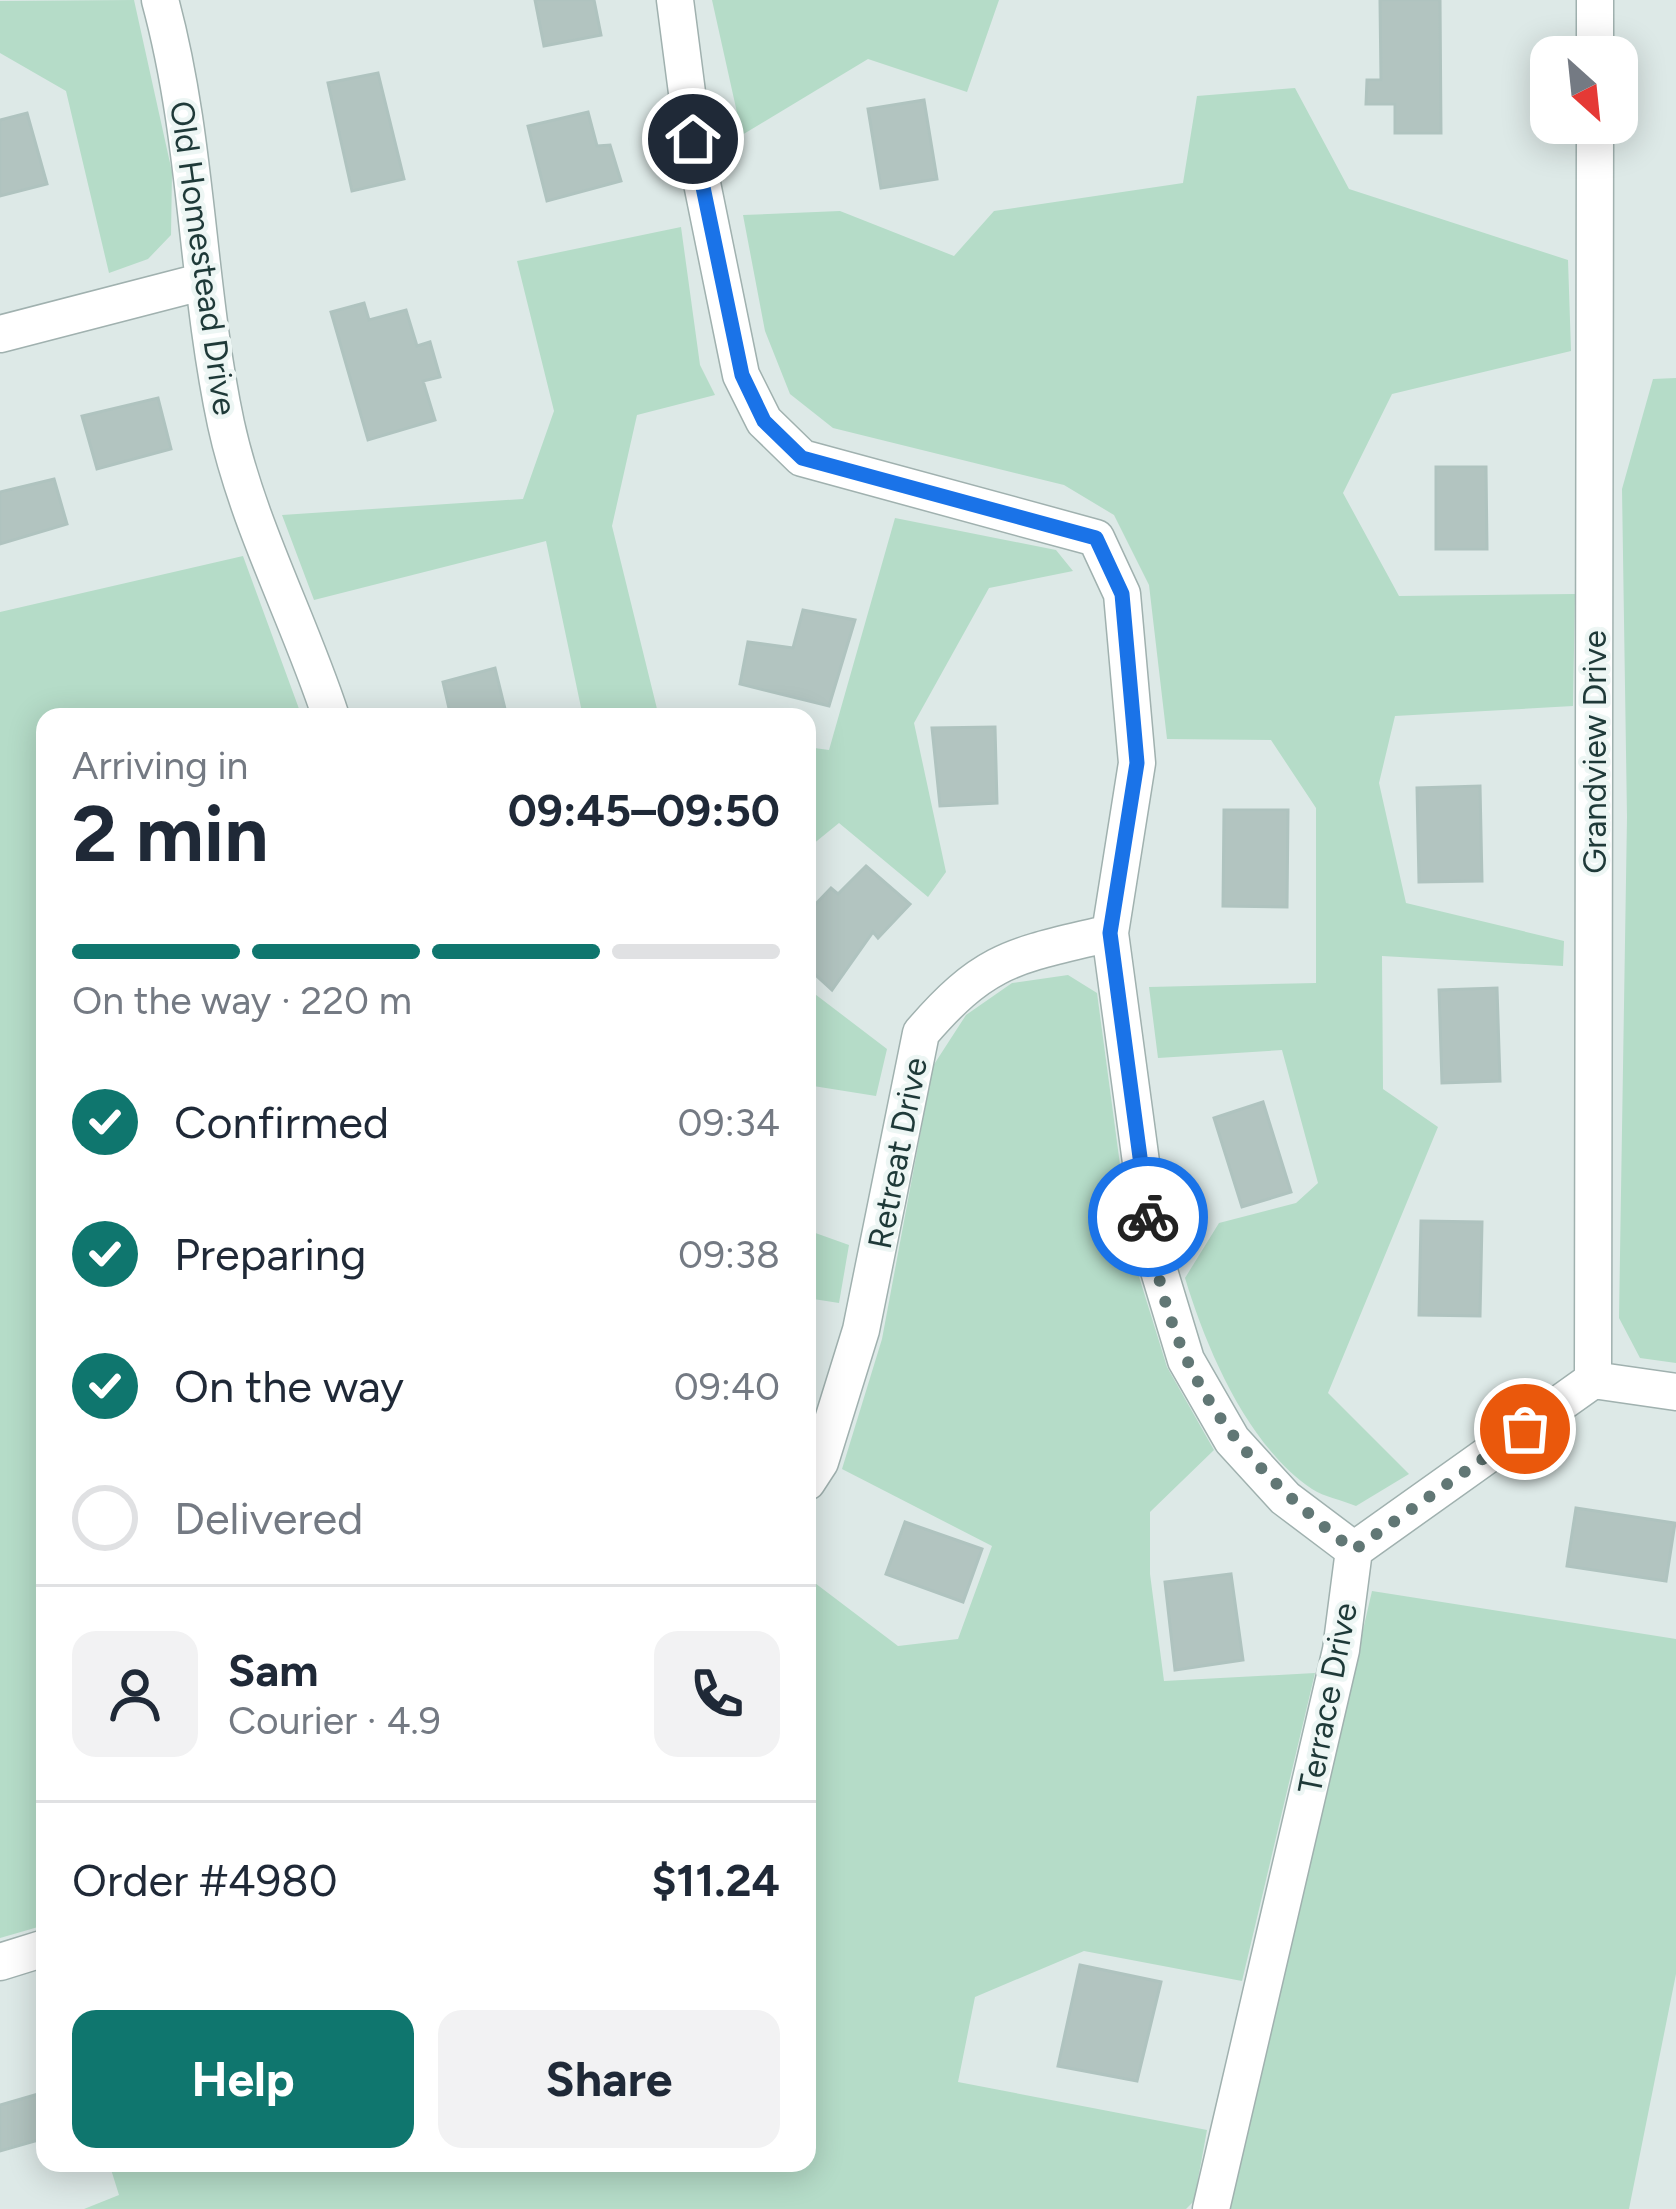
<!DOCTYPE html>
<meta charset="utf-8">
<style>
body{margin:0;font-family:Figtree,sans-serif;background:#f2f2f3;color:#1f2937;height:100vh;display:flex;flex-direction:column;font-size:45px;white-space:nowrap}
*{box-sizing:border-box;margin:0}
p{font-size:39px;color:#747a83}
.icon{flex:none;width:66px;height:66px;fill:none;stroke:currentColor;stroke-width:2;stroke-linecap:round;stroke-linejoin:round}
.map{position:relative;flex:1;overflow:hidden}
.sheet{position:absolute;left:36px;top:708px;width:780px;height:1464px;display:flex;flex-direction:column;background:#fff;border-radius:24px;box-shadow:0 6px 30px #0003}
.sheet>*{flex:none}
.needle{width:78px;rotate:153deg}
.controls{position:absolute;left:1530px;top:36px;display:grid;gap:24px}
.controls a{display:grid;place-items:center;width:108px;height:108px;border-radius:24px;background:#fff;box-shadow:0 6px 30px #0003;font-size:60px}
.pin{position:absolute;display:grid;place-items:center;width:102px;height:102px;color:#fff;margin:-51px;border:6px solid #fff;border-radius:50%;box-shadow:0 3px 12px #0007}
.courier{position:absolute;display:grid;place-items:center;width:120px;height:120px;margin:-60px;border:9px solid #1a73e8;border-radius:50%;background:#fff;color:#222;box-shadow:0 3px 15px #0007}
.head em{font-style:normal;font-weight:700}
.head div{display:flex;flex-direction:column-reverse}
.head{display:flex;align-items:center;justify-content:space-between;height:204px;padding:0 36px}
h1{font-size:78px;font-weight:700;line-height:90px}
.bar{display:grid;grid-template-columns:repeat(4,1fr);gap:18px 12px;align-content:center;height:144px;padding:0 36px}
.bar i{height:15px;border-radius:9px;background:#e0e1e3}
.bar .on{background:#0f766e}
.bar p{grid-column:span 4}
.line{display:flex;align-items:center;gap:30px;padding:0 36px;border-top:3px solid #e0e1e3}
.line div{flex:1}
.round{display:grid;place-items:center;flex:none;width:126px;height:126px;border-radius:24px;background:#f2f2f3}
ol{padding:0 36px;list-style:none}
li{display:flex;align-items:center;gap:36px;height:132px}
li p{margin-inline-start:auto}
li .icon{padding:12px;border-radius:50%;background:#0f766e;color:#fff;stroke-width:4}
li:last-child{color:#747a83}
li i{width:66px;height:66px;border:6px solid #e0e1e3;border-radius:50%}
.button{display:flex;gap:24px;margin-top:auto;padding:24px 36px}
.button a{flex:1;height:138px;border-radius:24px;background:#0f766e;color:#fff;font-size:48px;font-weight:700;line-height:138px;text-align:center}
.button a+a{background:#f2f2f3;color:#1f2937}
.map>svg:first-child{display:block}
.green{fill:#b5dcc8}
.building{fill:#b2c4c0;stroke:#afc3bf;stroke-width:3}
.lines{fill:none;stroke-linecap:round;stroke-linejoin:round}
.minor-casing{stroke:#a0b1af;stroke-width:39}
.minor{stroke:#fff;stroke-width:36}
.done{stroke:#617775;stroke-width:12;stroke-dasharray:0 21.6}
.route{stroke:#1a73e8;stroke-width:15}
.labels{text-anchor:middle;stroke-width:9;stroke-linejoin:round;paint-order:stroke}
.street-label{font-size:33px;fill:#1e3938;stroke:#edf6f4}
</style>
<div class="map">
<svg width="1676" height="2209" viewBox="0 0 1676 2209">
<rect width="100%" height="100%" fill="#dde9e7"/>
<!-- green -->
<path class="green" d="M 134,0 L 172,172 L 171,235 L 148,259 L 109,273 L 66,91 L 0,53 L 0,1 Z
M 712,0 L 999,0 L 967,92 L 868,59 L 742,135 Z
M 1295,88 L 1349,189 L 1568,260 L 1571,351 L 1392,394 L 1343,493 L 1399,596 L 1575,594 L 1573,706 L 1395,716 L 1379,783 L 1406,903 L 1564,941 L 1563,966 L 1382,956 L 1383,1089 L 1438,1127 L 1328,1393 L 1409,1474 L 1356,1506 C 1342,1500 1324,1497 1312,1489 C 1247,1445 1207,1350 1185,1278 L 1219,1223 L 1296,1203 L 1318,1183 L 1282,1050 L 1158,1058 L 1149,987 L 1316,983 L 1316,808 L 1271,740 L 1167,739 L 1149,585 L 1114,515 L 1064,485 L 833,428 L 790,394 L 765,331 L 743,215 L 840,211 L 954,256 L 994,211 L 1183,183 L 1197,96 Z
M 681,227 L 700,365 L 715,395 L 637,415 L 612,526 L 659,717 L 583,717 L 546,541 L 314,600 L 282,515 L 523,499 L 554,411 L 517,261 Z
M 1676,378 L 1676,1363 L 1640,1358 L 1619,1318 L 1627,817 L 1622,489 L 1653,379 Z
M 895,518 L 1056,550 L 1073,571 L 989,588 L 914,723 L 946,872 L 928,897 L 839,823 L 807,849 L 807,747 L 829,750 Z
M 243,556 L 302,717 L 45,717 L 45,1925 L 0,1938 L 0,612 Z
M 1068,975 L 1097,993 L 1132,1254 L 1167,1367 L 1214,1450 L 1150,1512 L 1150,1574 L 1164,1681 L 1315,1673 L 1242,1981 L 1084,1951 L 975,1997 L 958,2082 L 1207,2130 L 1194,2201 L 1186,2209 L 84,2209 L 119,2195 L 109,2163 L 807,2163 L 807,1577 L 898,1646 L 958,1639 L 992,1546 L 842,1469 L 882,1339 L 933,1066 L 966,1015 L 1012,983 Z
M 807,988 L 887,1049 L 876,1096 L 807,1085 Z
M 807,1230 L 849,1245 L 839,1303 L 807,1298 Z
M 1372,1591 L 1676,1639 L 1676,1974 L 1629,2209 L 1229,2209 Z"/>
<!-- building -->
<path class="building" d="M 535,0 L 594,0 L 601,35 L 544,46 Z
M 1380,0 L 1440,0 L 1441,133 L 1395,133 L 1395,104 L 1366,104 L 1367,80 L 1381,80 Z
M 378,73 L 404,179 L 352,191 L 328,83 Z
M 924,100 L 937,179 L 881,188 L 868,109 Z
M 588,112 L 597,146 L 610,145 L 621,181 L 547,201 L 528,126 Z
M 27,113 L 47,184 L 0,196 L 0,120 Z
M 364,303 L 369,320 L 406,310 L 417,346 L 430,342 L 440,377 L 423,381 L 435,420 L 368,440 L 331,312 Z
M 158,398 L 171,449 L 97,469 L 82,416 Z
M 1436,467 L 1486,467 L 1487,549 L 1436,549 Z
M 54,479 L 67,524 L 0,544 L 0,492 Z
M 803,610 L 855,620 L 829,706 L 740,684 L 748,642 L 793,648 Z
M 495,668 L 507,717 L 451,717 L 443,682 Z
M 995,727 L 997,803 L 940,806 L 932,728 Z
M 1480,786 L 1482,881 L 1419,882 L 1417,788 Z
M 1224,810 L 1288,810 L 1287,907 L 1223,906 Z
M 866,866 L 910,904 L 878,938 L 873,932 L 832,990 L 807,967 L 807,943 L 814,935 L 807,929 L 807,913 L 831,888 L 838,894 Z
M 1497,988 L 1500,1081 L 1442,1083 L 1439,990 Z
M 1263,1102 L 1291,1192 L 1242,1207 L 1214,1118 Z
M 1421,1221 L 1482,1222 L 1480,1316 L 1419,1315 Z
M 1576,1508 L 1675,1523 L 1666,1581 L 1567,1566 Z
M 905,1522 L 982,1549 L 963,1602 L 886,1574 Z
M 1231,1574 L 1243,1660 L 1175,1670 L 1165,1582 Z
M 1080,1965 L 1161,1982 L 1137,2081 L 1058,2066 Z
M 45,2092 L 45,2138 L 0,2151 L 0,2105 Z"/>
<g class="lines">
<!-- minor casing -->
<g class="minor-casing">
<path id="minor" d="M 160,0 C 198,139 196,283 226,424 C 248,525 299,619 331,717
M 675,0 L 693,139 L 741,375 L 764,421 L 802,458 L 1096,538 L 1122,594 L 1137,763 L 1110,933 L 1153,1251 L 1186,1360 L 1232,1440 L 1285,1498 L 1354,1550 L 1341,1650 L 1211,2209
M 1595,0 L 1595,57
M 1595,123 L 1593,1380 L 1676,1392
M 0,334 L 201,282
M 807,1482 L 820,1462 L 861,1330 L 921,1033 C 987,956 1016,956 1110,933
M 1354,1550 L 1593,1380
M 0,1962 L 45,1948"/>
</g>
<!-- minor -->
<use href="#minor" class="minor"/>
</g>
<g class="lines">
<!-- done -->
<path class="done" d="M 1148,1217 C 1168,1372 1233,1458 1354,1550 L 1525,1429"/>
<!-- route -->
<path class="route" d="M 693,139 L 742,375 L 764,421 L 802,458 L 1096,538 L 1122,594 L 1137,763 L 1110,933 L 1148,1217"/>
</g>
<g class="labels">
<!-- street labels -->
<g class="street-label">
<text transform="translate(204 258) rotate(82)" y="12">Old Homestead Drive</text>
<text transform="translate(1594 752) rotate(-90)" y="12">Grandview Drive</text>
<text transform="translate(897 1153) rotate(-79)" y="12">Retreat Drive</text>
<text transform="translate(1327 1698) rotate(-79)" y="12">Terrace Drive</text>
</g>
</g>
</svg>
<div class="controls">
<a><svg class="needle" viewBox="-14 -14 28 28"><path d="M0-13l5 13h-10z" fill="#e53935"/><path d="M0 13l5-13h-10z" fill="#747a83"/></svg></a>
</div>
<div class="pin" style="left:1525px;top:1429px;background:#ea580c"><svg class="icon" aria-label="bag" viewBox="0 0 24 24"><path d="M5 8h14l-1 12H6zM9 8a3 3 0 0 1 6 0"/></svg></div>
<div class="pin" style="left:693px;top:139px;background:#1f2937"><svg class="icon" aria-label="home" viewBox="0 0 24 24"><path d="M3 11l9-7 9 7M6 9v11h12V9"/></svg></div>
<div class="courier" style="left:1148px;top:1217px"><svg class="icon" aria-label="bike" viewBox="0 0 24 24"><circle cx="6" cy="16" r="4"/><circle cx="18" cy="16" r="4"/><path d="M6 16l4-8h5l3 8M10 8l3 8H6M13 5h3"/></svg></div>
<section class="sheet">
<div class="head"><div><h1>2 min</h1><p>Arriving in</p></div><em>09:45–09:50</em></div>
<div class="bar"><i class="on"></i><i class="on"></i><i class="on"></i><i></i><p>On the way · 220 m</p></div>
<ol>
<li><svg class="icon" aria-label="check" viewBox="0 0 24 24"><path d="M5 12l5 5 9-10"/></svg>Confirmed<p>09:34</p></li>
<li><svg class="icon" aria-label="check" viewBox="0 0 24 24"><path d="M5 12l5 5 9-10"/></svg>Preparing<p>09:38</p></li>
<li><svg class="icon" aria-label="check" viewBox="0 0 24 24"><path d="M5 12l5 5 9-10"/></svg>On the way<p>09:40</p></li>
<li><i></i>Delivered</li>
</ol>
<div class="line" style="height:216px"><a class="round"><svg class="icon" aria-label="person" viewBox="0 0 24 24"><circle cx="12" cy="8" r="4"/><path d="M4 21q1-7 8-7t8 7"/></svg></a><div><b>Sam</b><p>Courier · 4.9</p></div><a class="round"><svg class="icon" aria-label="phone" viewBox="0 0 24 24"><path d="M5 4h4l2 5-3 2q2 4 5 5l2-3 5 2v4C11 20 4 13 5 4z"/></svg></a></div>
<div class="line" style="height:156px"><div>Order #4980</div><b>$11.24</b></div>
<div class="button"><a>Help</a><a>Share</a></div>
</section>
</div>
